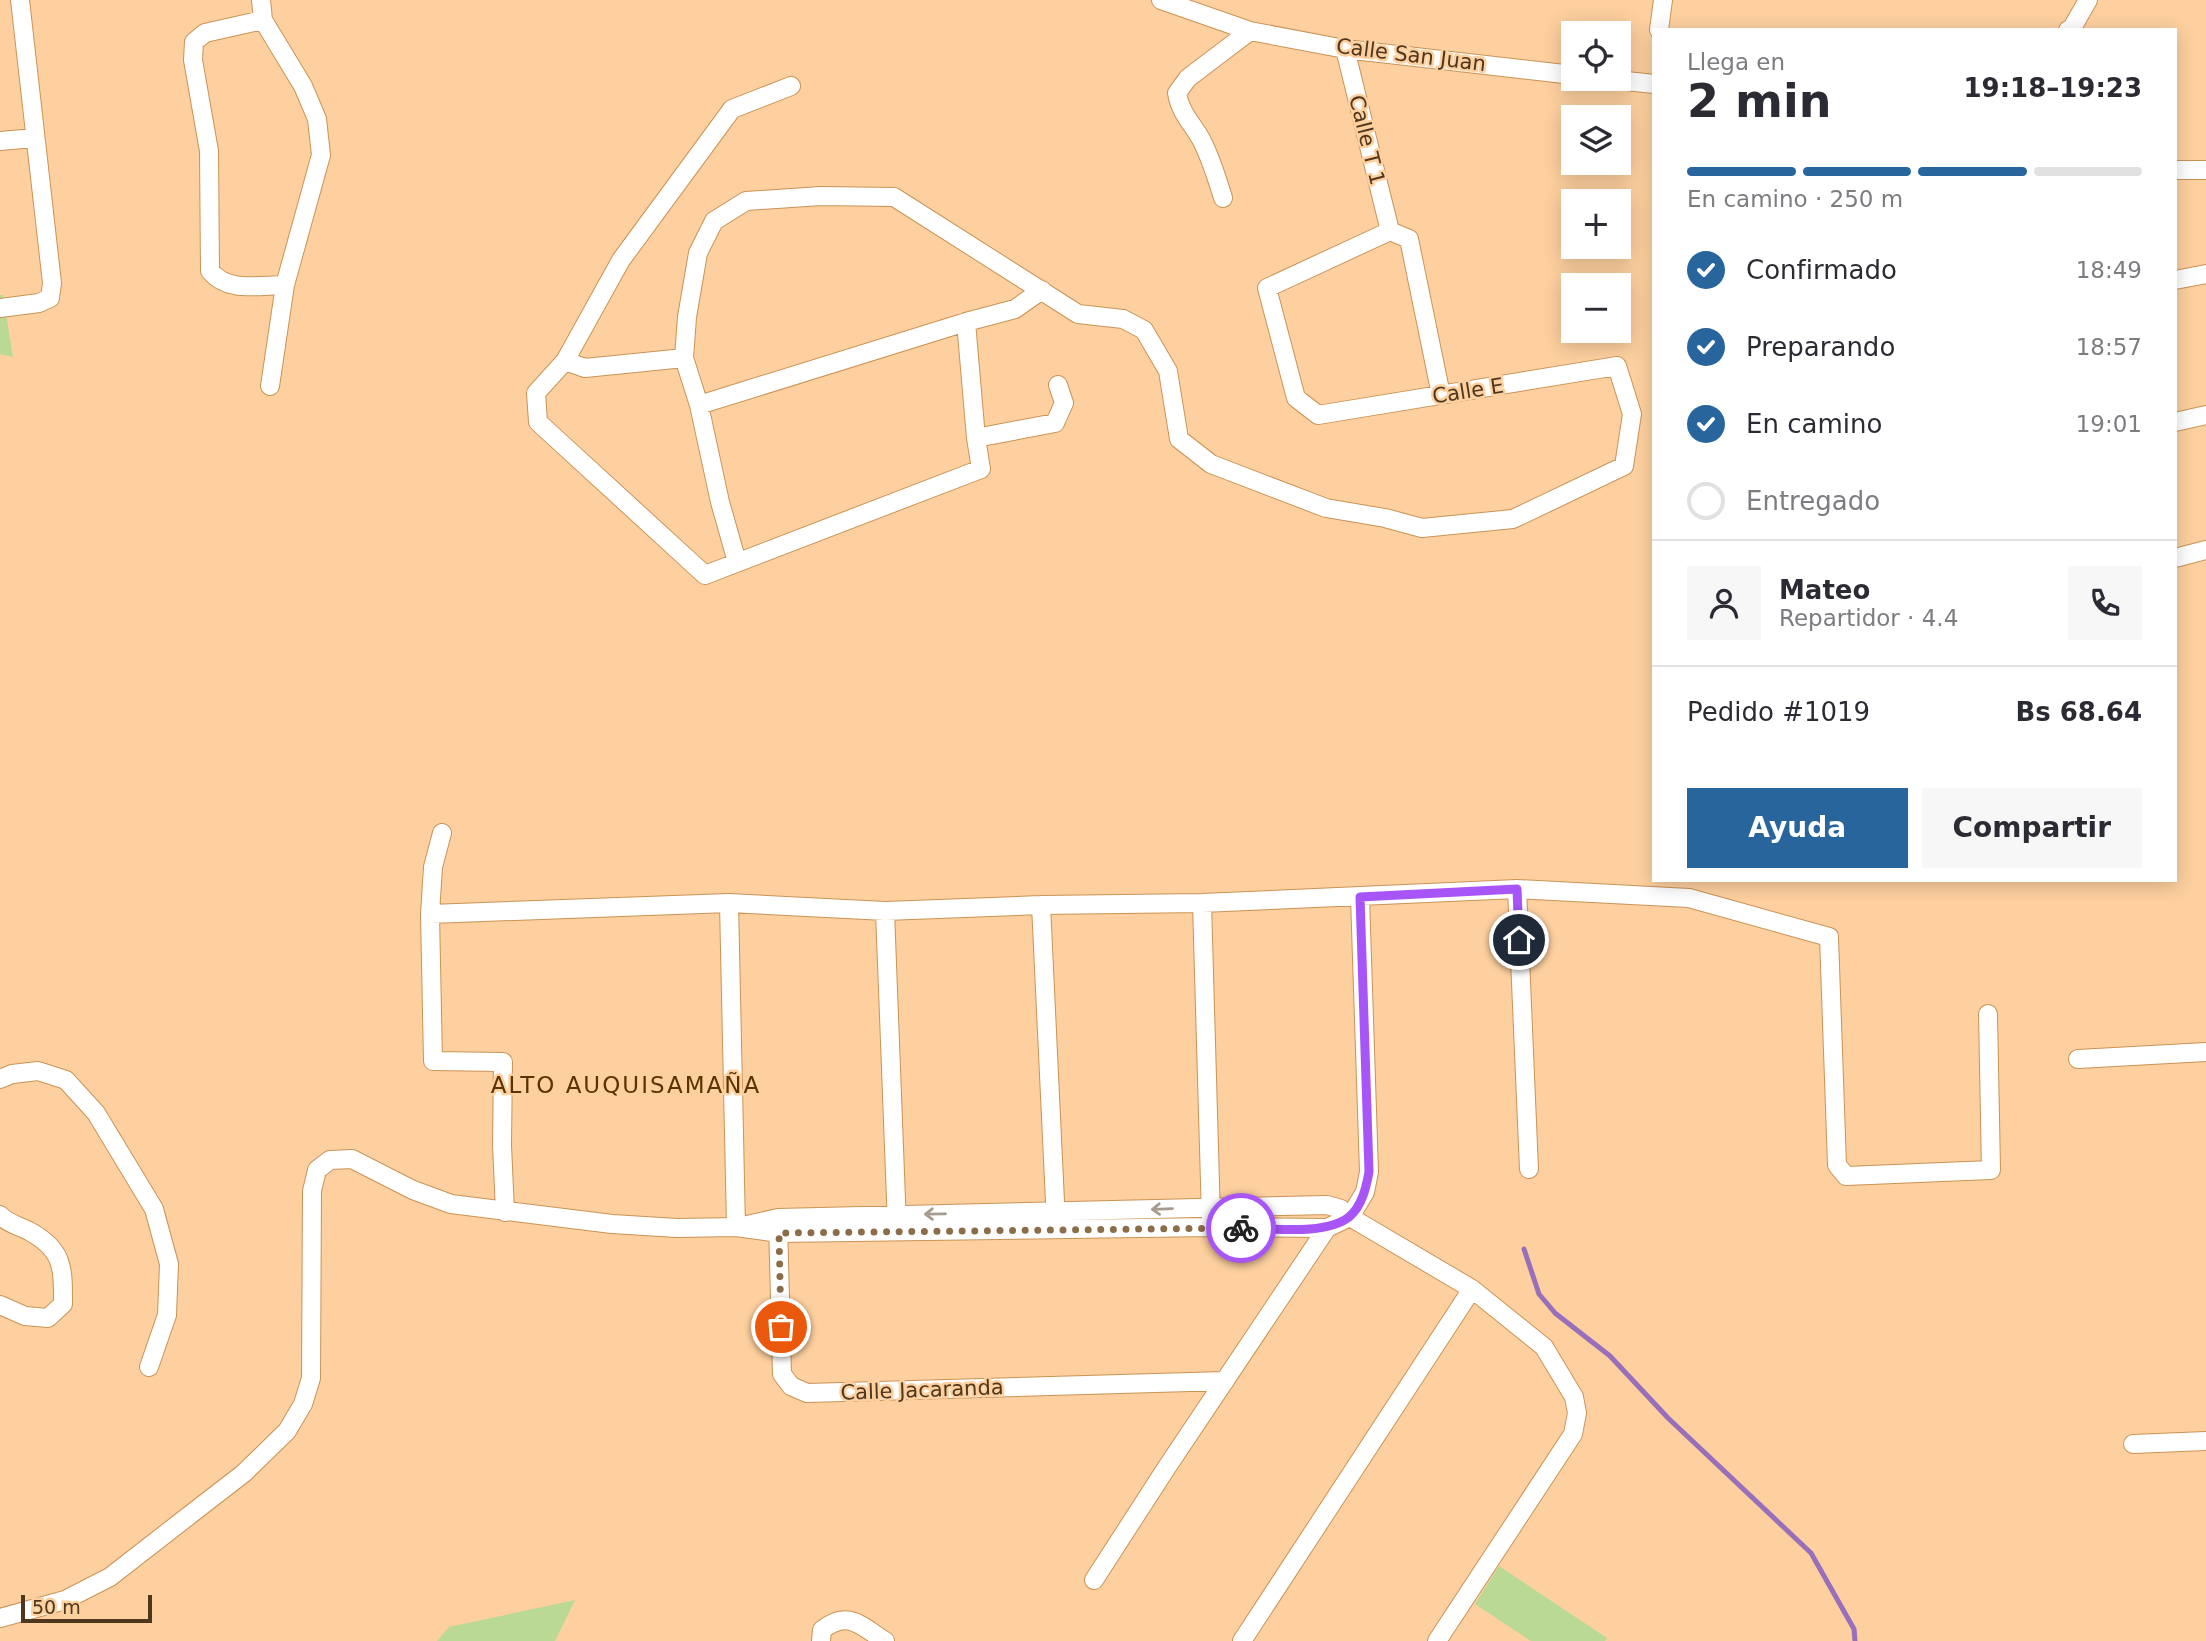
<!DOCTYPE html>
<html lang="es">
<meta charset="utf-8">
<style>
body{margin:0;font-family:"DejaVu Sans",sans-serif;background:#f7f7f7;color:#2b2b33;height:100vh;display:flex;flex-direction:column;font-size:26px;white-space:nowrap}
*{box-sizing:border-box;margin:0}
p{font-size:23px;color:#7c7c81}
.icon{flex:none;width:38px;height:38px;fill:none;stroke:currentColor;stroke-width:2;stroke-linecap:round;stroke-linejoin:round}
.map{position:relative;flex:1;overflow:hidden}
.panel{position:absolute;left:1652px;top:28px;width:525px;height:854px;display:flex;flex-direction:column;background:#fff;border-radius:0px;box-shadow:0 4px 18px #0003}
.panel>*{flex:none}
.tools{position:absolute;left:1561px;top:21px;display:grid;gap:14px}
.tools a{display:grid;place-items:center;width:70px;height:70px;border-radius:0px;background:#fff;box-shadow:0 4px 18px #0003;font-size:35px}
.scale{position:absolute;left:21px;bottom:18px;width:131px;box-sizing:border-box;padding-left:7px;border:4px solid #4e371d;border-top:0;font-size:19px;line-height:24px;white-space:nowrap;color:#4e371d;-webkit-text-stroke:5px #fed09f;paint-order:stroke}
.pin{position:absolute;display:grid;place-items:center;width:60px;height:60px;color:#fff;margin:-30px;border:4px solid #fff;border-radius:50%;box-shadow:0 2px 7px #0007}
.courier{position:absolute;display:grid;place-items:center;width:70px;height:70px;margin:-35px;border:5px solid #a855f7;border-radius:50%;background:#fff;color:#222;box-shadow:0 2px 9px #0007}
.head em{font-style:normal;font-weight:700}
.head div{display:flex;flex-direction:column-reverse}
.head{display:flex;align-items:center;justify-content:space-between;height:119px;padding:0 35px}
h1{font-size:46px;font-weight:700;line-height:52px}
.bar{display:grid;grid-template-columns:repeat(4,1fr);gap:10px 7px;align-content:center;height:84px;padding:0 35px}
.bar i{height:9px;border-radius:5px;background:#e1e1e2}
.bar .active{background:#27659c}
.bar p{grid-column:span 4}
.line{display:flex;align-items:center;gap:18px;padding:0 35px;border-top:2px solid #e1e1e2}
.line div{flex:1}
.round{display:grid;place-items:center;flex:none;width:74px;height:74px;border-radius:0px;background:#f7f7f7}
ol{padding:0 35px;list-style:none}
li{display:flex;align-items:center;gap:21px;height:77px}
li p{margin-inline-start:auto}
li .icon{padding:7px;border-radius:50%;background:#27659c;color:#fff;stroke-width:4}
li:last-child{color:#7c7c81}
li i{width:38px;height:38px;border:4px solid #e1e1e2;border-radius:50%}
.primary-button{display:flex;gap:14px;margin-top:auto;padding:14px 35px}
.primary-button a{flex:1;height:80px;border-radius:0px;background:#27659c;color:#fff;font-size:28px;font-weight:700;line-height:80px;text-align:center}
.primary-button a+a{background:#f7f7f7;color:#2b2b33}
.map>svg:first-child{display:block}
.green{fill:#bad995}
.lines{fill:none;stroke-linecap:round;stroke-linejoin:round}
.stream{stroke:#986fba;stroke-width:5}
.minor-casing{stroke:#c99355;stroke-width:20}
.minor{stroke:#fff;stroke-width:18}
.oneway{stroke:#a69b8e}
.done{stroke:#8c6d4a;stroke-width:7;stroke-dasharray:0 12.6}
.route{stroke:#a855f7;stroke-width:9}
.labels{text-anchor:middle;stroke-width:5;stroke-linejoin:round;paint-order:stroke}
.street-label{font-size:21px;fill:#4e371d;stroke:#fed09f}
.neighbourhood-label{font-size:23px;letter-spacing:2px;fill:#5a3400;stroke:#fed09f}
</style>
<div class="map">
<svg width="2206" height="1641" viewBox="0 0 2206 1641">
<rect width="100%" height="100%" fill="#fed09f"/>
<!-- green -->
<path class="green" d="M 0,295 L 3,295 L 13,357 L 0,354 Z
M 1499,1566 L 1607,1638 L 1605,1641 L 1531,1641 L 1475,1604 Z
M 575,1600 L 555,1641 L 437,1641 L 449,1627 Z"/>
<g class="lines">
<!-- stream -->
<path class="stream" d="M 1524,1249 L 1539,1294 L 1555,1313 L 1610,1356 L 1668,1418 L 1811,1553 L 1854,1629 L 1855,1641"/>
<!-- minor casing -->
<g class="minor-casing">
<path id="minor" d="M 261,0 L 263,20 L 303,86 L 317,119 L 321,155 L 285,285 L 270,386
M 1161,0 L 1250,31 L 1345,49 L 1573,75
M 263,20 L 205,33 L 194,42 L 193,60 L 209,151 L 210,271 C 228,293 258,285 285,285
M 1659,30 L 1663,0
M 2068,30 L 2072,28 L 2088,0
M 1345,49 L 1390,231
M 1608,79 L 1654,84
M 791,86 L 732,109 L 621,260 L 565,361 L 536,393 L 538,422 L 705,575 L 981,469 L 976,438 L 966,322
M 0,141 L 34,138
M 2175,170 L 2206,170
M 1223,198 C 1217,178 1211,159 1202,141 C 1193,124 1180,113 1177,93 L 1188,78 L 1250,31
M 2175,280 L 2206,274
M 0,308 L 39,303 L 50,298 L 52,283 L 20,0
M 565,361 L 585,368 L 684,358
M 699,405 L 966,322 L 1015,309 L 1042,290
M 2175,422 L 2206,415
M 976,438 L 1055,423 L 1064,403 L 1058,385
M 2175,558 L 2206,550
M 737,562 L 720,502 L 699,405 L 684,358 L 687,317 L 698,253 L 714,221 L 746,201 L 821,196 L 894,197 L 1078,314 L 1123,319 L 1144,330 L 1168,371 L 1179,439 L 1211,464 L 1326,508 L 1385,518 L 1422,528 L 1513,519 L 1624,466 L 1632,414 L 1617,366 L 1318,415 L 1296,398 L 1267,288 L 1390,231 L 1409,239 L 1441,395
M 442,833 L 433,867 L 430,914 L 433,1061 L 503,1062 L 502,1145 L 505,1212
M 1517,889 L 1529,1169
M 729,903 L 736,1227
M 1202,903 L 1211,1218
M 1041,905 L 1056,1223
M 885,911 L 897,1226
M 430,914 L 729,903 L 885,911 L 1041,905 L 1202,903 L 1517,889 L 1689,898 L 1829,937 L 1837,1165 L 1846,1176 L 1991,1170 L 1988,1014
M 2078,1059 L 2206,1052
M 0,1079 L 12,1074 L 38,1071 L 66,1080 L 96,1113 L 154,1209 L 169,1264 L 167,1315 L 149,1367
M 0,1215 C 7,1223 19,1226 29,1231 C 64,1250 63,1268 63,1304 L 48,1318 L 25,1316 L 0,1305
M 778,1223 L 782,1374 L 791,1386 L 807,1393 L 1225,1381
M 747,1225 L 778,1218 L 1327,1205 L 1341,1209 L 1350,1217 L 1472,1289 L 1544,1347 L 1574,1397 L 1577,1413 L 1573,1434 L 1437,1641
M 2133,1444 L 2206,1441
M 1094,1580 L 1167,1467 L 1327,1228
M 0,1618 L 65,1600 L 110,1577 L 191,1514 L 244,1473 L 287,1431 L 303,1404 L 311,1378 L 312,1191 L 317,1170 L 330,1160 L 352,1159 L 413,1190 L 451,1204 L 612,1224 L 677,1228 L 736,1227 L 779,1233 L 1212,1227 L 1327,1228 L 1350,1217 L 1365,1192 L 1369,1172 L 1360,897
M 821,1641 L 822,1630 C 848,1609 861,1626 885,1641
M 1242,1641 L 1472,1289"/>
</g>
<!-- minor -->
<use href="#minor" class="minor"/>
</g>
<!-- one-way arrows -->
<defs><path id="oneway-shaft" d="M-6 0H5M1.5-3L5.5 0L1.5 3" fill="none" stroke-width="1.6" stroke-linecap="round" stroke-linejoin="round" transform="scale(1.75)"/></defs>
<g class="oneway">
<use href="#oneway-shaft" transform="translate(1162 1209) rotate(178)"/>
<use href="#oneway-shaft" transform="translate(935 1214) rotate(179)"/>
</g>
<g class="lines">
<!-- done -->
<path class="done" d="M 781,1327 L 779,1233 L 1241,1228"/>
<!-- route -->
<path class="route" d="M 1241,1228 C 1271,1228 1325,1236 1349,1217 C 1362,1206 1366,1188 1369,1172 L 1360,897 L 1517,889 L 1519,940"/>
</g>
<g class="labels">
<!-- street labels -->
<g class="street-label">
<text transform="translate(1411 55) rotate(7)" y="7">Calle San Juan</text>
<text transform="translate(1367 140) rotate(76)" y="7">Calle T 1</text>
<text transform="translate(1468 391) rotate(-9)" y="7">Calle E</text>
<text transform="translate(922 1390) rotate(-2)" y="7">Calle Jacaranda</text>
</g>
<!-- neighbourhood labels -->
<g class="neighbourhood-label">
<text x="626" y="1093">ALTO AUQUISAMAÑA</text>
</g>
</g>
</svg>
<div class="tools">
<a><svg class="icon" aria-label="locate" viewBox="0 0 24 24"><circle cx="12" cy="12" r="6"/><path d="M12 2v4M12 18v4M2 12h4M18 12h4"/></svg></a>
<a><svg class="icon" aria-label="layers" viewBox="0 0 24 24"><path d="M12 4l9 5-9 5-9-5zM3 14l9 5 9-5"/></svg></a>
<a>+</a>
<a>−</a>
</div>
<div class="scale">50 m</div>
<div class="pin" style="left:781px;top:1327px;background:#ea580c"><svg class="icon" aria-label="bag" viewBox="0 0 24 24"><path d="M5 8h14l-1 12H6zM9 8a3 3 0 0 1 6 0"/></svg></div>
<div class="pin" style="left:1519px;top:940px;background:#1f2937"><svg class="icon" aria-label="home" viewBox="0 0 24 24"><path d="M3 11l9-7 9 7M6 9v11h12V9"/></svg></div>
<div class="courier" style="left:1241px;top:1228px"><svg class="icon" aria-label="bike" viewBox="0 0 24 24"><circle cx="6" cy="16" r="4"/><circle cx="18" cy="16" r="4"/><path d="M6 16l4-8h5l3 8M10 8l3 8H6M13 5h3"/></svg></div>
<section class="panel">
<div class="head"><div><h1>2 min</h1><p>Llega en</p></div><em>19:18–19:23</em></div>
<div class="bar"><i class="active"></i><i class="active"></i><i class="active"></i><i></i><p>En camino · 250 m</p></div>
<ol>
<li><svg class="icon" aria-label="check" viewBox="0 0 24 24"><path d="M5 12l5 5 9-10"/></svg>Confirmado<p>18:49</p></li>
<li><svg class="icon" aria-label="check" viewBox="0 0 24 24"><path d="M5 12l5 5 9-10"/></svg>Preparando<p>18:57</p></li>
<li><svg class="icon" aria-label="check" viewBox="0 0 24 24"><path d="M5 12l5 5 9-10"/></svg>En camino<p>19:01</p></li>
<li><i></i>Entregado</li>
</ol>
<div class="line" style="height:126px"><a class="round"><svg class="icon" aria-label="person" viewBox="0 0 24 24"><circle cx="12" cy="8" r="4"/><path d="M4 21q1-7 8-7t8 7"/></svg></a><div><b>Mateo</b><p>Repartidor · 4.4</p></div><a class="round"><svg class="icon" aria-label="phone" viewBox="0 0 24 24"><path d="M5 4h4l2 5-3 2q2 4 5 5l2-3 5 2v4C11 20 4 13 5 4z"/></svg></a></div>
<div class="line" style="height:91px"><div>Pedido #1019</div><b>Bs 68.64</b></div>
<div class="primary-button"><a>Ayuda</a><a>Compartir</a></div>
</section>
</div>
